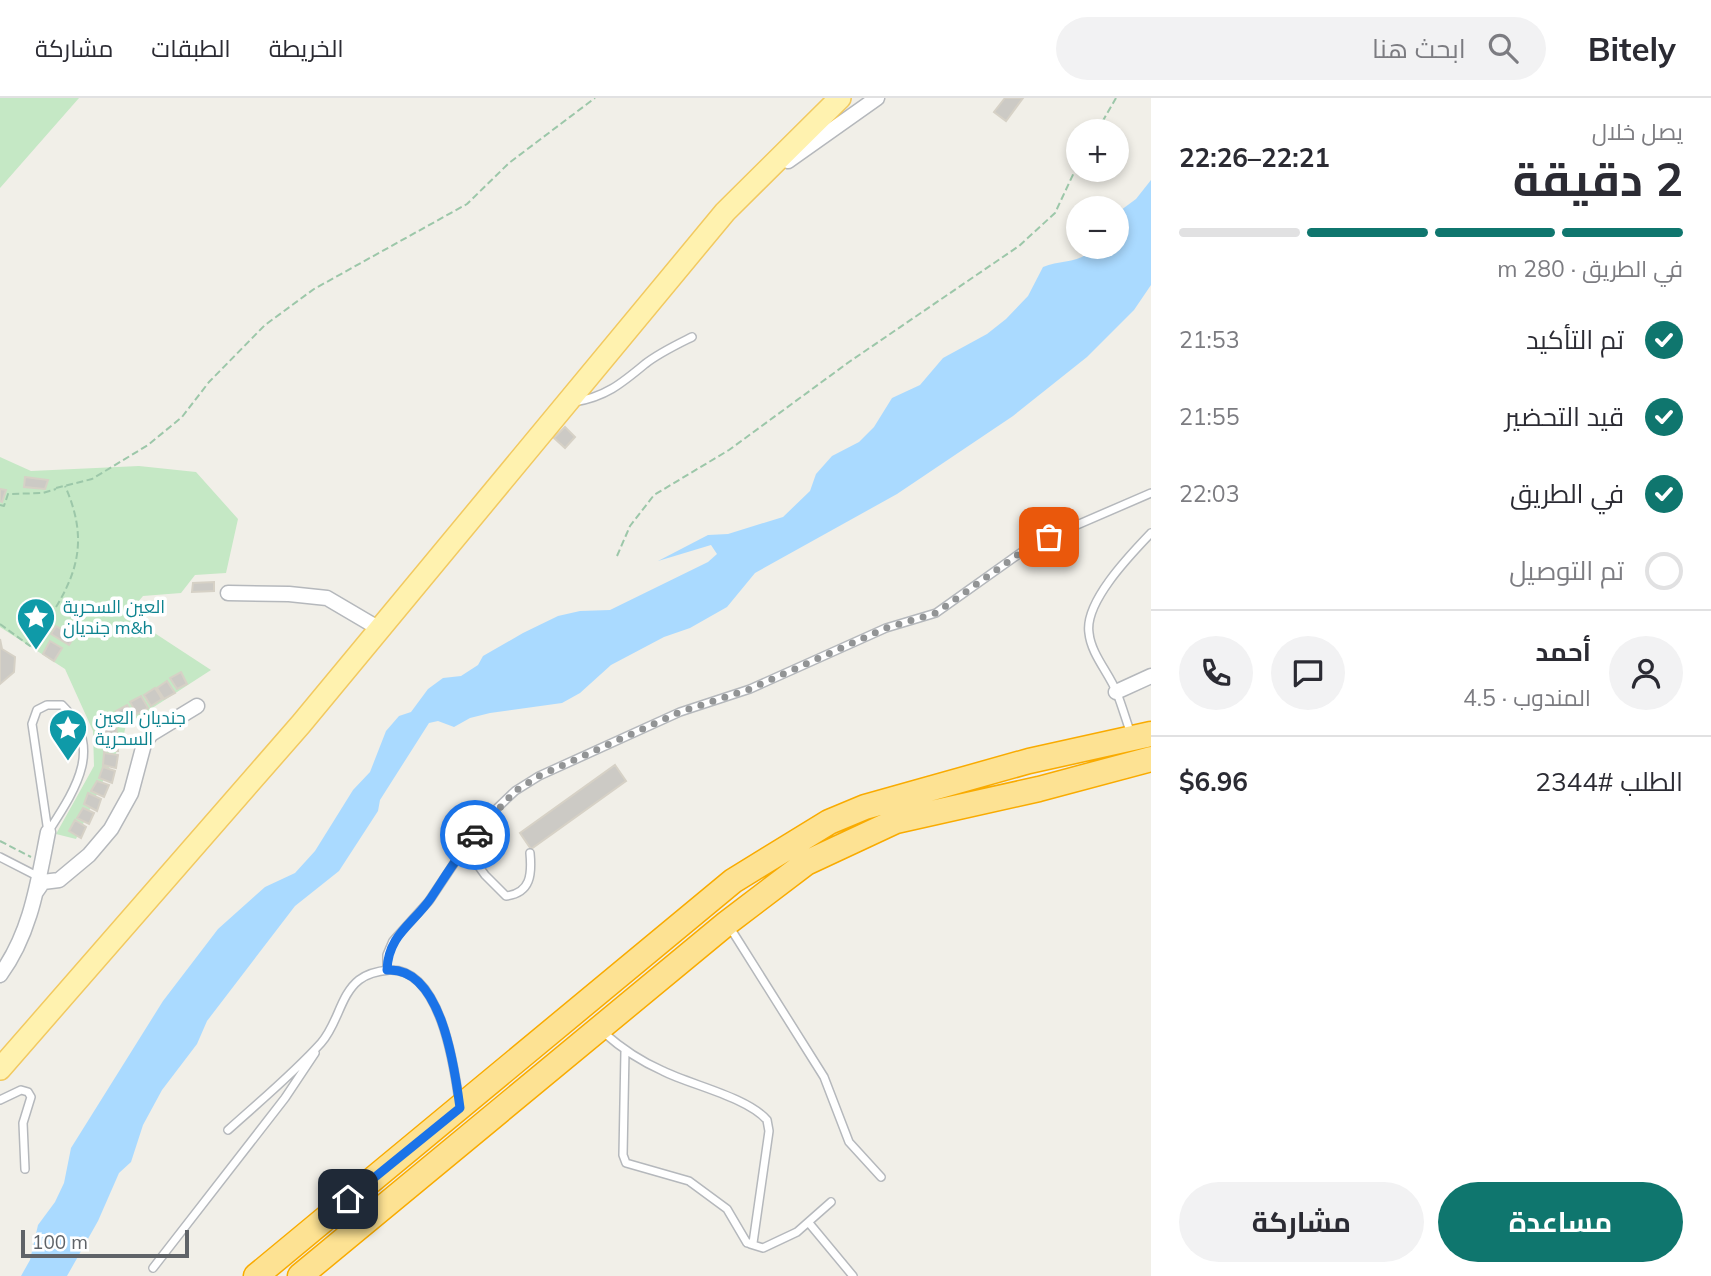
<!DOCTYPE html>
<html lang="ar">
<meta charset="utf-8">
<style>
body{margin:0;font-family:Mulish,Cairo,sans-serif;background:#f2f2f3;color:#2b2b33;direction:rtl;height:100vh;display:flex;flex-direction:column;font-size:26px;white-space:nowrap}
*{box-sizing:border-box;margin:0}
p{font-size:23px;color:#7c7c81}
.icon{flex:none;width:38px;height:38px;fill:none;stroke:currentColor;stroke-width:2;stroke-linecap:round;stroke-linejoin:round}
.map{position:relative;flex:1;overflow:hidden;direction:ltr}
.details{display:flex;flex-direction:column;background:#fff;width:560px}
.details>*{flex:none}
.buttons{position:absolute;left:1066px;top:21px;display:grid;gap:14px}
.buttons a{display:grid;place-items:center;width:63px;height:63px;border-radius:50%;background:#fff;box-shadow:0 4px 10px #0003;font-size:35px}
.scale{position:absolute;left:21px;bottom:18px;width:168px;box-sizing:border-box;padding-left:7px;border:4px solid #5f6368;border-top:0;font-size:19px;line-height:24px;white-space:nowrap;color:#5f6368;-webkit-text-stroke:5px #fff;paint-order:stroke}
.pin{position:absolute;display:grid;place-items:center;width:60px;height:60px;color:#fff;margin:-30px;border-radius:14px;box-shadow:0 4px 10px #0006}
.courier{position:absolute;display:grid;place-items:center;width:70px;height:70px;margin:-35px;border:5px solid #1a73e8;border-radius:50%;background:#fff;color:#222;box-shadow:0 2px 9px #0007}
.head em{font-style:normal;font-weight:700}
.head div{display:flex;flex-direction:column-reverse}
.head{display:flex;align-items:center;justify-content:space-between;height:119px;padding:0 28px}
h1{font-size:46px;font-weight:700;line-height:52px}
.bar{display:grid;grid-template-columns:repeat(4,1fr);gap:10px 7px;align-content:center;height:84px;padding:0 28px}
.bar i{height:9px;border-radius:5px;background:#e1e1e2}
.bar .active{background:#0f766e}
.bar p{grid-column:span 4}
.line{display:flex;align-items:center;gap:18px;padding:0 28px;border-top:2px solid #e1e1e2}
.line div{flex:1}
.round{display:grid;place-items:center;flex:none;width:74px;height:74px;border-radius:37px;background:#f2f2f3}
ol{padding:0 28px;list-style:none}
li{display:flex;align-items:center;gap:21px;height:77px}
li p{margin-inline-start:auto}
li .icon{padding:7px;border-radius:50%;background:#0f766e;color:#fff;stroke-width:4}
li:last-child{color:#7c7c81}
li i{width:38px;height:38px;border:4px solid #e1e1e2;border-radius:50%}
.action{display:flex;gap:14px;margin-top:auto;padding:14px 28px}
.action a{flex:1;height:80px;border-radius:42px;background:#0f766e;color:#fff;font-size:28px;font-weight:700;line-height:80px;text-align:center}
.action a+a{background:#f2f2f3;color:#2b2b33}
header{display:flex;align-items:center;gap:42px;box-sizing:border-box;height:98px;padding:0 35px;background:#fff;border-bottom:2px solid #e1e1e2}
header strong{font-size:33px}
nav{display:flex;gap:38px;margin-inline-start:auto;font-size:24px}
.search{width:490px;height:63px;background:#f2f2f3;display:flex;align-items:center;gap:18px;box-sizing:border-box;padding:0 24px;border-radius:38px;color:#7c7c81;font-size:26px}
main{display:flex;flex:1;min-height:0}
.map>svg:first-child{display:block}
.green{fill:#c5e8c5}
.water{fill:#aadaff}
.building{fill:#cccac5;stroke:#d6d1c6;stroke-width:2}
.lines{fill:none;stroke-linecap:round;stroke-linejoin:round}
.lane-casing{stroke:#b5b8bc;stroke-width:10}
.street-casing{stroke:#b5b8bc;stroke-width:17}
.primary-casing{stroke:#f2c960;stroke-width:24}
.highway-casing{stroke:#f9ab00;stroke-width:27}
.path{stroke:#9cc7a9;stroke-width:2;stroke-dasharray:7 3.5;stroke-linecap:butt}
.lane{stroke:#fff;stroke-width:7}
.street{stroke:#fff;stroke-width:14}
.primary{stroke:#fff2af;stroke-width:21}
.highway{stroke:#fde293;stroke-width:24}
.done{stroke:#929495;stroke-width:7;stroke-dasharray:0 12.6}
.route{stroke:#1a73e8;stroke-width:9}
.labels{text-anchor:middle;stroke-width:7;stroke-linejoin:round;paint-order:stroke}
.culture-label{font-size:18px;fill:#0d838f;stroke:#fff;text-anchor:start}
</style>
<header>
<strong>Bitely</strong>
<div class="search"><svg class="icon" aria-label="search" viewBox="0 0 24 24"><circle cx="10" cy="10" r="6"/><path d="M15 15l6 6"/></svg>ابحث هنا</div>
<nav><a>الخريطة</a><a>الطبقات</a><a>مشاركة</a></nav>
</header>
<main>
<section class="details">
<div class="head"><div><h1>2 دقيقة</h1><p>يصل خلال</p></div><em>22:21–22:26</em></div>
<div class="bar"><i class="active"></i><i class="active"></i><i class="active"></i><i></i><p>في الطريق · 280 m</p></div>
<ol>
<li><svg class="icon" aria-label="check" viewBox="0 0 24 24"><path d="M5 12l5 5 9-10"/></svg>تم التأكيد<p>21:53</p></li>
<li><svg class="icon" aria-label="check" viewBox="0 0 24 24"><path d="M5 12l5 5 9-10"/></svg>قيد التحضير<p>21:55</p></li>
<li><svg class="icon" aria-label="check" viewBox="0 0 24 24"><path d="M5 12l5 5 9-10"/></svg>في الطريق<p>22:03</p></li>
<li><i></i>تم التوصيل</li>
</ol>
<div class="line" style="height:126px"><a class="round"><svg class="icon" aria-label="person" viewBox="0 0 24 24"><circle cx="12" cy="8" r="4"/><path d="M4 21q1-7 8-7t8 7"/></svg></a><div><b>أحمد</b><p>المندوب · 4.5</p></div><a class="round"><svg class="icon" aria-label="chat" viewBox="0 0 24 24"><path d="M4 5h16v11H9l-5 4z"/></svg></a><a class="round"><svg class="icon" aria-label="phone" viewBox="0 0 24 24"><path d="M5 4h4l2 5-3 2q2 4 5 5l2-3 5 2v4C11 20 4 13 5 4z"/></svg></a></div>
<div class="line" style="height:91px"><div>الطلب #2344</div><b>$6.96</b></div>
<div class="action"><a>مساعدة</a><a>مشاركة</a></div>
</section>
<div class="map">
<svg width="1151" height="1178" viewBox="0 0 1151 1178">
<rect width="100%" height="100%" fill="#f1efe8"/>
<!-- green -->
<path class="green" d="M 0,0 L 79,0 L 0,90 Z
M 0,359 L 31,373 L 139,368 L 196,374 L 238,421 L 226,475 L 195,477 L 181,495 L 143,498 L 127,517 L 211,572 L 126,627 L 123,640 L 76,741 L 56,736 L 94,668 L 93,633 L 65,571 L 0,529 Z"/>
<!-- water -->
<path class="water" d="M 1151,82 L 1151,187 L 1134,212 L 1087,259 L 1013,318 L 897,396 L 755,475 L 727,509 L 690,530 L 664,539 L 611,567 L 580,595 L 562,605 L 490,615 L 470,620 L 454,629 L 438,623 L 429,625 L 380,702 L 378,713 L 339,773 L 295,808 L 207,923 L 197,946 L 162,992 L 143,1027 L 131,1064 L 119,1075 L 98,1123 L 67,1178 L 21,1178 L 30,1162 L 38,1127 L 55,1104 L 64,1085 L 71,1050 L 163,903 L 218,831 L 265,789 L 295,775 L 315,753 L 353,692 L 370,674 L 386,633 L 399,618 L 411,614 L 428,591 L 443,580 L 461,578 L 478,567 L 483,558 L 523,535 L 558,518 L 580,513 L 610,512 L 708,464 L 717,456 L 711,447 L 658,463 L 708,437 L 728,436 L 783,419 L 810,393 L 816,376 L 832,358 L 859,344 L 874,329 L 892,300 L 920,287 L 943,260 L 987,236 L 1006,221 L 1028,198 L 1043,169 C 1061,161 1080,167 1094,149 L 1116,149 L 1117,115 L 1136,101 Z"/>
<!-- building -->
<path class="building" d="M 1005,0 L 1023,0 L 1006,23 L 994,14 Z
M 565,329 L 575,339 L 565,350 L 554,340 Z
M 25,379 L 48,382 L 45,391 L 24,389 Z
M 0,391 L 6,392 L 2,404 L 0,403 Z
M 214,484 L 214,493 L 192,494 L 193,485 Z
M 56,528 L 74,539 L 69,547 L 51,536 Z
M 0,541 L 2,551 L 15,559 L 14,574 L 0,586 Z
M 50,543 L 62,550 L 54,563 L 43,556 Z
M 181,574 L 187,586 L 177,591 L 170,580 Z
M 167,583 L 175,595 L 164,601 L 157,590 Z
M 155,590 L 162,601 L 151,608 L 144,597 Z
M 141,598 L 148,610 L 137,616 L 130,604 Z
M 127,607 L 134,618 L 123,624 L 116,613 Z
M 116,624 L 117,638 L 103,639 L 103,625 Z
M 104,641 L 117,641 L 118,653 L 104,653 Z
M 104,655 L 118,657 L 116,670 L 103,667 Z
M 615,667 L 626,683 L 531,751 L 520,735 Z
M 103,669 L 115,673 L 112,685 L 99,680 Z
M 97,683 L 109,687 L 104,699 L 91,693 Z
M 88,695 L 101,701 L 97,713 L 84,706 Z
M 83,710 L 94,715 L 89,726 L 77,720 Z
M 75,722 L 86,729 L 81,740 L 69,733 Z"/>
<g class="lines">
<!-- lane casing -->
<g class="lane-casing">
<path id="lane" d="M 574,304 C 605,299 621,286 645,266 C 659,255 676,247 692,239
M 47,607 L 62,607 C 105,649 75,692 48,734 L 32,626 L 37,612 Z
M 1131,636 C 1126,622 1122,608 1117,595 C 1109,575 1091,556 1089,535 C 1084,504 1131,456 1151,435
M 465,749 L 485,777 L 506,798 C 531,795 532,776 530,755
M 0,759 L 39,779
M 729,828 L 824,979 L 849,1044 L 881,1079
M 387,872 L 387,857 L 393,843 L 429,803 L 465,749 L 495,712 L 515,693 L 539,678 L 680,614 L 750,591 L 886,530 L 936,515 L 1033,446 L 1151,395
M 603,934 C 621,950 640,963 663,973 C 691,987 747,999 767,1022 L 769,1033 L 753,1145 L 747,1145 L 727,1111 L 689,1083 L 626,1065 L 623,1057 L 625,953
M 0,1002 L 21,992 L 28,994 L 31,999 L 23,1025 L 25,1071
M 228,1032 C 259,1004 293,976 321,945 C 338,926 340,897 359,882 C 368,875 378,873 389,872 C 440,869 454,967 459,1003
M 809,1125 L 853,1178
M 750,1146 L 763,1150 L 797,1134 L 831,1104
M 153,1170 L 285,1000 L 315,955"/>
</g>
<!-- street casing -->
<g class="street-casing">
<path id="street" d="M 788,63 L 877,0
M 228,495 L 289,496 L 327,500 L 378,530
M 1116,594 L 1151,578
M 36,794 L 43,784 L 59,782 L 89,757 L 111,731 L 131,695 L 144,646 L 151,636 L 197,608
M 0,877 C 31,835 38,784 48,734"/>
</g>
<!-- primary casing -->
<g class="primary-casing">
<path id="primary" d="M 0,971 L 301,626 L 725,114 L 840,0"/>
</g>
<!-- highway casing -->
<g class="highway-casing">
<path id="highway" d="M 256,1178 L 733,783 L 829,724 L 865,709 L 1029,663 L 1151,636
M 300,1178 L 727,825 L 806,765 L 896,723 L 1039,691 L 1151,661"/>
</g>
<!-- path -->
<path class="path" d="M 1097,33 L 1116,0
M 56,390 L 92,381 L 148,347 L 182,319 L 209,284 L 265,227 L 314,191 L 467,106 L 509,65 L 595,0
M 0,407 L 4,408 L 8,396 L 43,395 L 56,391
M 617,458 L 630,428 L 654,397 L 729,352 L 849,264 L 1019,148 L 1055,115 L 1078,66
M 0,526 L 30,548 C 69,492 95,455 65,388
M 0,743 L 31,759"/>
<!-- lane -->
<use href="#lane" class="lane"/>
<!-- street -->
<use href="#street" class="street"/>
<!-- primary -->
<use href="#primary" class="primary"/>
<!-- highway -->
<use href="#highway" class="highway"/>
</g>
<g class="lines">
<!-- done -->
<path class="done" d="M 475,737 L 515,693 L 539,678 L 680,614 L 750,591 L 886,530 L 936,515 L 1033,446 L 1049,439"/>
<!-- route -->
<path class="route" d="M 348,1101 L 460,1010 C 455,972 442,868 387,872 C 388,837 413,826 431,800 C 445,779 458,757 475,737"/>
</g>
<!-- icons -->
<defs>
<g id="sight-pin" transform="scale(2.0125)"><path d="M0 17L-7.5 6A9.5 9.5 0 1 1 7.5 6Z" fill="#0f9aa8" stroke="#fff"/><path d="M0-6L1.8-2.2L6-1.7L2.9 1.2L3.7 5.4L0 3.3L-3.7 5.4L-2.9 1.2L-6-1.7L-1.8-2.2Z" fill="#fff"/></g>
</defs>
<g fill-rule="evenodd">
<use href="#sight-pin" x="36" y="519"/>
<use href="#sight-pin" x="68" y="630"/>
</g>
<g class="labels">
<!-- culture labels -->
<g class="culture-label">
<text x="63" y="515">العين السحرية<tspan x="63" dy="21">جنديان m&amp;h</tspan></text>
<text x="95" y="626">جنديان العين<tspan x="95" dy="21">السحرية</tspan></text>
</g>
</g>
</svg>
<div class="buttons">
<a>+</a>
<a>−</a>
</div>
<div class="scale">100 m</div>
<div class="pin" style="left:1049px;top:439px;background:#ea580c"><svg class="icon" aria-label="bag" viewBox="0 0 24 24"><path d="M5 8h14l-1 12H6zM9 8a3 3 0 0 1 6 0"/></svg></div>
<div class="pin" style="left:348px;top:1101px;background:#1f2937"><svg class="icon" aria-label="home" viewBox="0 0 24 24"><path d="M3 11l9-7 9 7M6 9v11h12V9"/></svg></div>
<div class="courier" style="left:475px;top:737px"><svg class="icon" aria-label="car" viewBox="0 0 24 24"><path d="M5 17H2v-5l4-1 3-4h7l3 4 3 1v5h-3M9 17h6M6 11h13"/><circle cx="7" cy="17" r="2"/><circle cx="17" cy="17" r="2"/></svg></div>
</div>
</main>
